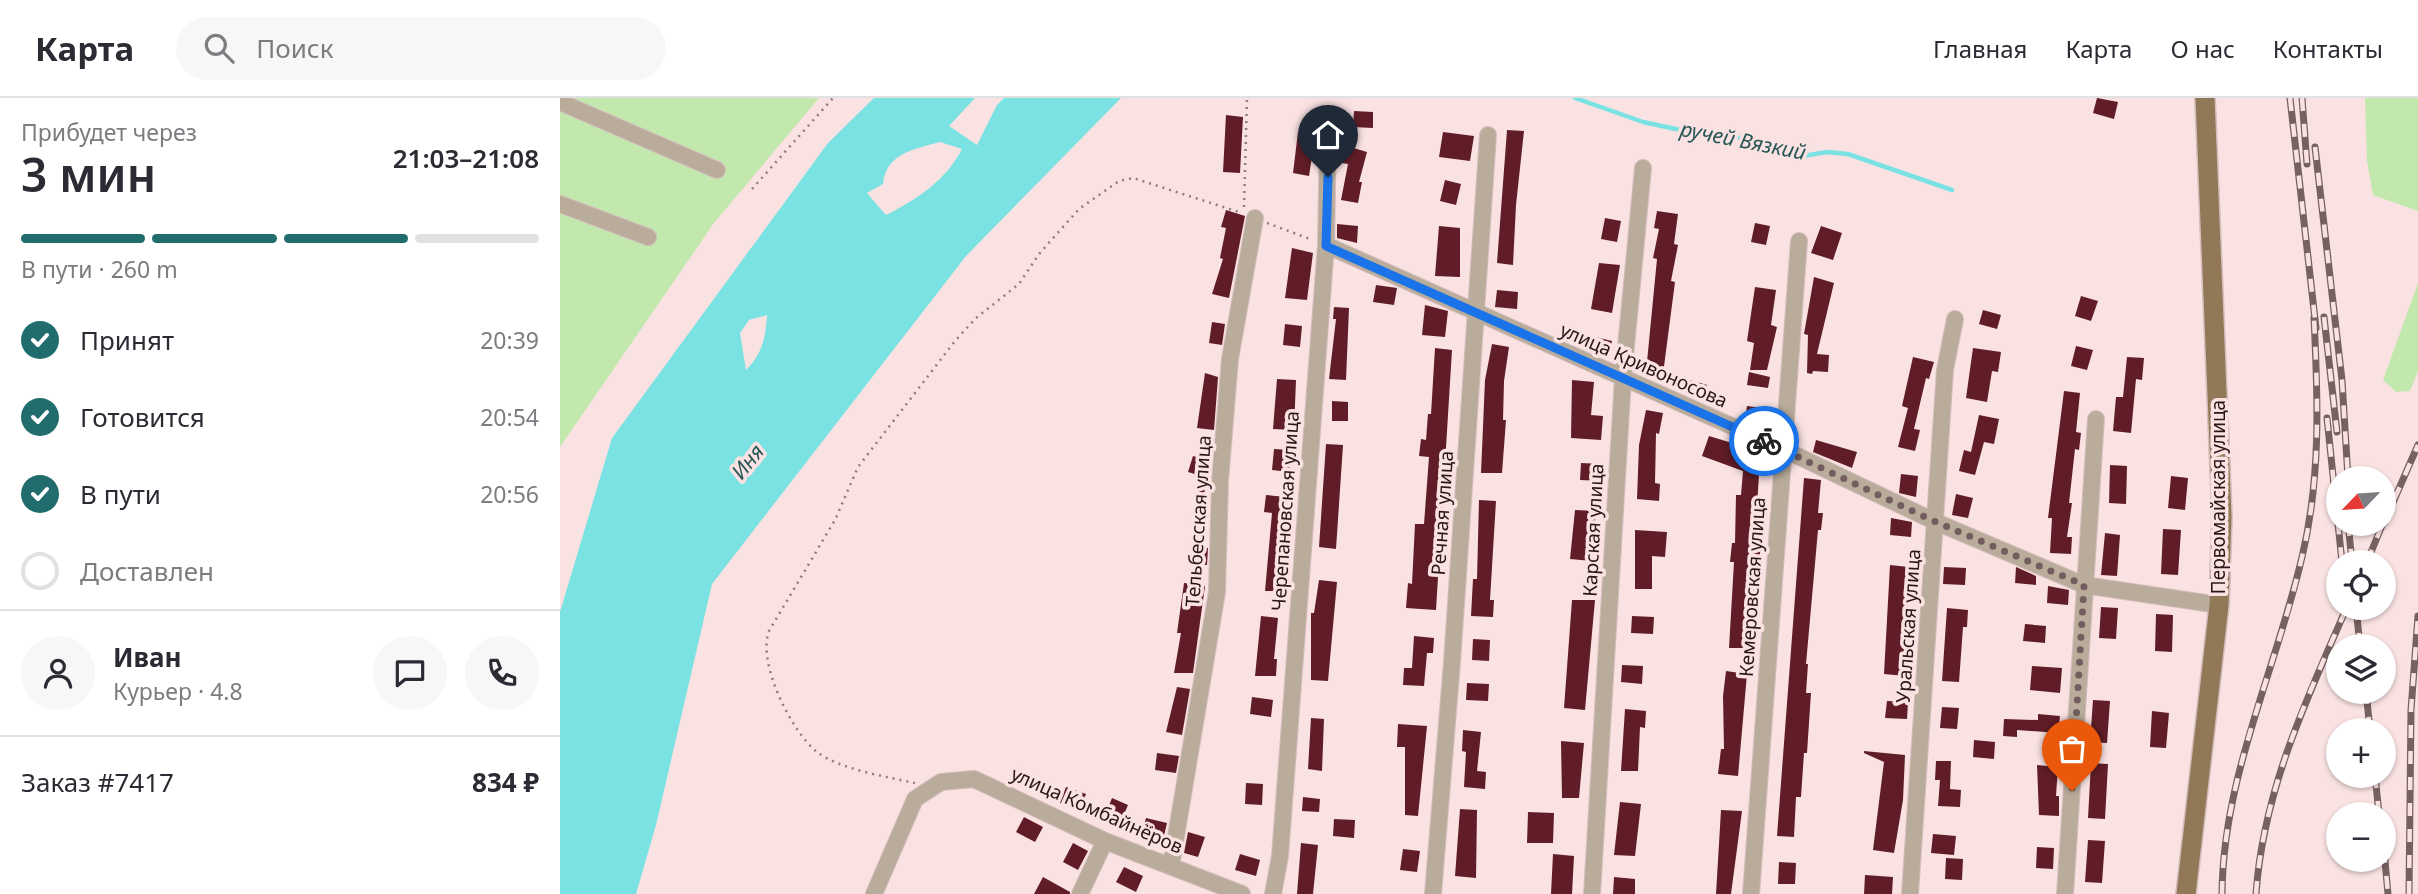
<!DOCTYPE html>
<html lang="ru">
<meta charset="utf-8">
<style>
body{margin:0;font-family:"Noto Sans",sans-serif;background:#f7f7f7;color:#2b2b33;height:100vh;display:flex;flex-direction:column;font-size:26px;white-space:nowrap}
*{box-sizing:border-box;margin:0}
p{font-size:23px;color:#7c7c81}
.icon{flex:none;width:38px;height:38px;fill:none;stroke:currentColor;stroke-width:2;stroke-linecap:round;stroke-linejoin:round}
.map{position:relative;flex:1;overflow:hidden}
.sheet{display:flex;flex-direction:column;background:#fff;width:560px}
.sheet>*{flex:none}
.needle{width:46px;rotate:245deg}
.fabs{position:absolute;left:1766px;top:368px;display:grid;gap:14px}
.fabs a{display:grid;place-items:center;width:70px;height:70px;border-radius:50%;background:#fff;box-shadow:0 2px 5px #0004;font-size:35px}
.pin{position:absolute;display:grid;place-items:center;width:60px;height:60px;color:#fff;margin:-72px -30px;border-radius:50% 50% 50% 0;rotate:-45deg;box-shadow:0 0 7px #0007}
.pin .icon{rotate:45deg}
.courier{position:absolute;display:grid;place-items:center;width:70px;height:70px;margin:-35px;border:5px solid #1a73e8;border-radius:50%;background:#fff;color:#222;box-shadow:0 2px 9px #0007}
.headline em{font-style:normal;font-weight:600}
.headline div{display:flex;flex-direction:column-reverse}
.headline{display:flex;align-items:center;justify-content:space-between;height:119px;padding:0 21px}
h1{font-size:46px;font-weight:600;line-height:52px}
.bar{display:grid;grid-template-columns:repeat(4,1fr);gap:10px 7px;align-content:center;height:84px;padding:0 21px}
.bar i{height:9px;border-radius:5px;background:#e1e1e2}
.bar .on{background:#216d6d}
.bar p{grid-column:span 4}
.line{display:flex;align-items:center;gap:18px;padding:0 21px;border-top:2px solid #e1e1e2}
.line div{flex:1}
.round{display:grid;place-items:center;flex:none;width:74px;height:74px;border-radius:37px;background:#f7f7f7}
ol{padding:0 21px;list-style:none}
li{display:flex;align-items:center;gap:21px;height:77px}
li p{margin-inline-start:auto}
li .icon{padding:7px;border-radius:50%;background:#216d6d;color:#fff;stroke-width:4}
li:last-child{color:#7c7c81}
li i{width:38px;height:38px;border:4px solid #e1e1e2;border-radius:50%}
header{display:flex;align-items:center;gap:42px;box-sizing:border-box;height:98px;padding:0 35px;background:#fff;border-bottom:2px solid #e1e1e2}
header strong{font-size:33px}
nav{display:flex;gap:38px;margin-inline-start:auto;font-size:24px}
.search{width:490px;height:63px;background:#f7f7f7;display:flex;align-items:center;gap:18px;box-sizing:border-box;padding:0 24px;border-radius:38px;color:#7c7c81;font-size:26px}
main{display:flex;flex:1;min-height:0}
.map>svg:first-child{display:block}
.green{fill:#c2e8ae}
.water{fill:#7ae2e2;fill-rule:evenodd}
.lines{fill:none;stroke-linecap:round;stroke-linejoin:round}
.stream{stroke:#7ae2e2;stroke-width:4.5}
.building{fill:#611d27}
.minor-casing{stroke:#d5bdbd;stroke-width:18}
.major-casing{stroke:#d5bdbd;stroke-width:22}
.path{stroke:#917b7c;stroke-width:2.5;stroke-dasharray:2 5;stroke-linecap:butt}
.minor{stroke:#b9ac9a;stroke-width:16}
.major{stroke:#917958;stroke-width:19}
.rail-casing{stroke:#766161;stroke-width:7}
.rail{stroke:#fae2e2;stroke-width:4.5;stroke-dasharray:13;stroke-linecap:butt}
.done{stroke:#735d5e;stroke-width:7;stroke-dasharray:0 12.6}
.route{stroke:#1a73e8;stroke-width:9}
.labels{text-anchor:middle;stroke-width:7;stroke-linejoin:round;paint-order:stroke}
.street-label{font-size:19px;fill:#2a1617;stroke:#fae2e2}
.water-label{font-size:21px;font-style:italic;fill:#285656;stroke:#fae2e2}
</style>
<header>
<strong>Карта</strong>
<div class="search"><svg class="icon" aria-label="search" viewBox="0 0 24 24"><circle cx="10" cy="10" r="6"/><path d="M15 15l6 6"/></svg>Поиск</div>
<nav><a>Главная</a><a>Карта</a><a>О нас</a><a>Контакты</a></nav>
</header>
<main>
<section class="sheet">
<div class="headline"><div><h1>3 мин</h1><p>Прибудет через</p></div><em>21:03–21:08</em></div>
<div class="bar"><i class="on"></i><i class="on"></i><i class="on"></i><i></i><p>В пути · 260 m</p></div>
<ol>
<li><svg class="icon" aria-label="check" viewBox="0 0 24 24"><path d="M5 12l5 5 9-10"/></svg>Принят<p>20:39</p></li>
<li><svg class="icon" aria-label="check" viewBox="0 0 24 24"><path d="M5 12l5 5 9-10"/></svg>Готовится<p>20:54</p></li>
<li><svg class="icon" aria-label="check" viewBox="0 0 24 24"><path d="M5 12l5 5 9-10"/></svg>В пути<p>20:56</p></li>
<li><i></i>Доставлен</li>
</ol>
<div class="line" style="height:126px"><a class="round"><svg class="icon" aria-label="person" viewBox="0 0 24 24"><circle cx="12" cy="8" r="4"/><path d="M4 21q1-7 8-7t8 7"/></svg></a><div><b>Иван</b><p>Курьер · 4.8</p></div><a class="round"><svg class="icon" aria-label="chat" viewBox="0 0 24 24"><path d="M4 5h16v11H9l-5 4z"/></svg></a><a class="round"><svg class="icon" aria-label="phone" viewBox="0 0 24 24"><path d="M5 4h4l2 5-3 2q2 4 5 5l2-3 5 2v4C11 20 4 13 5 4z"/></svg></a></div>
<div class="line" style="height:91px"><div>Заказ #7417</div><b>834 ₽</b></div>
</section>
<div class="map">
<svg width="1858" height="796" viewBox="0 0 1858 796">
<rect width="100%" height="100%" fill="#fae2e2"/>
<!-- green -->
<path class="green" d="M 0,0 L 259,0 L 154,125 L 0,349 Z
M 1805,0 L 1858,0 L 1858,113 L 1813,97 L 1807,63 Z
M 1858,185 L 1858,273 L 1850,293 L 1836,294 L 1823,282 Z"/>
<!-- water -->
<path class="water" d="M 314,0 L 415,0 L 389,28 L 417,47 L 437,7 L 444,0 L 561,0 L 406,158 L 152,486 L 96,727 L 76,796 L 0,796 L 0,514 L 52,340 L 268,45 ZM 380,44 L 402,51 C 386,82 358,101 326,117 L 307,95 L 323,86 C 326,55 355,51 380,44 ZM 207,217 C 206,239 202,256 186,272 L 180,235 L 189,222 Z"/>
<g class="lines">
<!-- stream -->
<path class="stream" d="M 1015,0 L 1083,24 L 1130,34 L 1173,38 L 1243,58 L 1267,54 L 1288,56 L 1392,92"/>
</g>
<!-- building -->
<path class="building" d="M 1537,0 L 1558,4 L 1554,21 L 1533,15 Z
M 794,13 L 813,14 L 813,30 L 793,29 Z
M 666,17 L 683,19 L 680,75 L 663,74 Z
M 947,32 L 964,33 L 956,107 L 953,167 L 937,165 Z
M 738,34 L 755,39 L 749,78 L 733,75 Z
M 883,34 L 914,38 L 910,63 L 879,59 Z
M 787,48 L 807,54 L 799,84 L 802,84 L 798,105 L 781,102 L 788,66 L 782,65 Z
M 885,82 L 901,86 L 896,107 L 880,103 Z
M 666,112 L 685,118 L 669,200 L 652,196 L 663,161 L 660,160 L 666,130 L 661,129 Z
M 1097,113 L 1118,116 L 1114,146 L 1118,147 L 1111,183 L 1115,184 L 1103,276 L 1086,274 L 1097,161 L 1093,160 L 1099,131 L 1094,130 Z
M 1045,120 L 1061,123 L 1057,144 L 1041,141 Z
M 1195,125 L 1210,128 L 1206,147 L 1191,144 Z
M 777,126 L 798,128 L 797,145 L 777,140 Z
M 879,128 L 900,130 L 900,179 L 875,178 Z
M 1261,128 L 1282,135 L 1273,162 L 1251,155 Z
M 732,150 L 753,155 L 747,202 L 725,200 Z
M 1039,165 L 1060,167 L 1052,215 L 1031,211 Z
M 1254,179 L 1274,185 L 1257,256 L 1269,257 L 1268,274 L 1253,273 L 1252,276 L 1247,275 L 1248,237 L 1244,236 Z
M 816,187 L 837,190 L 834,207 L 813,204 Z
M 1195,189 L 1216,192 L 1211,227 L 1217,229 L 1207,272 L 1190,272 L 1194,245 L 1187,243 Z
M 937,192 L 958,194 L 957,211 L 935,209 Z
M 1521,198 L 1538,203 L 1531,223 L 1515,218 Z
M 865,207 L 888,213 L 885,239 L 862,237 Z
M 774,209 L 789,210 L 786,282 L 769,281 L 776,221 L 773,221 Z
M 1423,212 L 1441,217 L 1437,231 L 1419,226 Z
M 652,224 L 665,226 L 662,247 L 649,245 Z
M 725,226 L 742,228 L 740,249 L 723,247 Z
M 1031,238 L 1052,243 L 1048,260 L 1028,252 Z
M 932,246 L 949,249 L 944,283 L 943,322 L 946,322 L 942,375 L 921,375 L 925,282 Z
M 1516,248 L 1533,252 L 1527,272 L 1511,268 Z
M 875,250 L 892,252 L 876,512 L 846,510 L 848,485 L 852,486 L 855,426 L 864,426 L 869,359 L 859,358 L 861,341 L 866,342 L 868,316 L 871,316 Z
M 1413,250 L 1441,254 L 1438,274 L 1432,273 L 1427,304 L 1406,300 Z
M 1353,259 L 1374,264 L 1369,281 L 1366,280 L 1354,331 L 1360,332 L 1355,353 L 1338,349 L 1348,310 L 1342,308 Z
M 1567,259 L 1584,260 L 1582,282 L 1576,281 L 1571,335 L 1553,333 L 1556,299 L 1563,299 Z
M 1189,274 L 1210,279 L 1208,290 L 1187,287 Z
M 645,275 L 658,279 L 654,332 L 637,330 Z
M 717,281 L 736,282 L 734,332 L 713,331 Z
M 1012,282 L 1034,284 L 1031,317 L 1043,318 L 1041,342 L 1011,340 Z
M 1130,282 L 1147,287 L 1142,303 L 1126,296 Z
M 1504,293 L 1520,295 L 1516,334 L 1521,335 L 1519,352 L 1515,351 L 1509,405 L 1512,405 L 1507,439 L 1512,439 L 1511,456 L 1490,455 L 1492,420 L 1488,420 Z
M 772,303 L 788,304 L 788,323 L 772,323 Z
M 1187,308 L 1209,311 L 1206,328 L 1185,323 Z
M 1086,312 L 1103,315 L 1099,336 L 1096,335 L 1095,385 L 1100,386 L 1099,403 L 1077,401 L 1079,347 Z
M 1419,317 L 1439,321 L 1434,346 L 1424,344 L 1415,377 L 1399,373 L 1404,352 L 1411,354 Z
M 1149,338 L 1205,355 L 1204,378 L 1199,377 L 1196,424 L 1196,448 L 1201,448 L 1193,505 L 1188,504 L 1186,550 L 1169,550 L 1174,464 L 1170,464 L 1172,445 L 1175,445 L 1176,397 L 1181,397 L 1183,373 L 1142,358 Z
M 1256,342 L 1297,354 L 1292,370 L 1253,354 Z
M 766,346 L 783,347 L 776,451 L 759,449 Z
M 714,351 L 731,352 L 729,374 L 712,372 Z
M 633,358 L 651,363 L 644,396 L 649,397 L 649,419 L 633,417 L 638,377 L 628,374 Z
M 1021,365 L 1042,366 L 1041,383 L 1020,382 Z
M 1550,367 L 1567,368 L 1566,406 L 1549,405 Z
M 1341,376 L 1358,378 L 1356,399 L 1339,395 Z
M 1611,378 L 1628,380 L 1625,412 L 1608,410 Z
M 1244,380 L 1261,382 L 1258,415 L 1263,415 L 1261,432 L 1258,432 L 1246,566 L 1248,566 L 1246,595 L 1251,595 L 1247,655 L 1244,655 L 1241,699 L 1236,699 L 1234,739 L 1217,738 Z
M 1396,396 L 1413,400 L 1408,420 L 1392,417 Z
M 706,397 L 727,399 L 723,493 L 705,493 L 712,415 L 704,414 Z
M 919,402 L 936,403 L 930,502 L 934,502 L 933,519 L 911,518 L 913,481 L 917,481 Z
M 1015,412 L 1036,413 L 1032,463 L 1010,461 Z
M 1331,420 L 1352,424 L 1351,439 L 1330,437 Z
M 1603,431 L 1621,432 L 1618,477 L 1601,476 Z
M 1075,432 L 1107,434 L 1105,459 L 1092,458 L 1092,491 L 1075,491 Z
M 1545,435 L 1560,437 L 1557,478 L 1541,477 Z
M 632,448 L 648,450 L 647,467 L 630,465 Z
M 1330,467 L 1358,470 L 1356,491 L 1349,490 L 1345,578 L 1324,576 Z
M 1384,469 L 1406,470 L 1405,487 L 1383,486 Z
M 1456,469 L 1476,478 L 1476,487 L 1455,485 Z
M 759,482 L 777,484 L 768,583 L 751,582 L 751,515 L 754,515 Z
M 624,485 L 645,488 L 633,575 L 614,575 L 621,535 L 617,535 Z
M 1488,488 L 1509,492 L 1508,507 L 1487,505 Z
M 1012,502 L 1035,502 L 1025,612 L 1004,610 Z
M 1541,509 L 1558,510 L 1556,541 L 1539,540 Z
M 1387,510 L 1408,512 L 1407,529 L 1403,529 L 1399,584 L 1382,583 Z
M 1596,516 L 1613,517 L 1612,554 L 1595,553 Z
M 701,518 L 718,520 L 714,561 L 717,561 L 716,578 L 695,578 Z
M 1072,518 L 1094,519 L 1093,536 L 1071,535 Z
M 1465,526 L 1486,528 L 1485,545 L 1463,543 Z
M 854,538 L 874,540 L 873,555 L 867,555 L 864,588 L 843,587 L 844,570 L 852,570 Z
M 913,541 L 930,542 L 929,563 L 912,562 Z
M 1062,567 L 1083,568 L 1082,586 L 1061,584 Z
M 1472,568 L 1502,570 L 1500,595 L 1470,592 Z
M 1166,573 L 1187,576 L 1178,678 L 1158,676 L 1161,651 L 1164,651 L 1163,598 Z
M 907,585 L 929,586 L 928,603 L 906,602 Z
M 617,589 L 630,591 L 622,637 L 606,634 Z
M 692,599 L 713,602 L 711,619 L 690,616 Z
M 1533,602 L 1550,603 L 1547,645 L 1530,644 Z
M 1327,603 L 1348,604 L 1347,621 L 1325,620 Z
M 1382,609 L 1399,610 L 1397,631 L 1380,630 Z
M 1065,611 L 1086,613 L 1085,630 L 1080,629 L 1078,673 L 1061,673 Z
M 1592,613 L 1609,615 L 1606,650 L 1590,649 Z
M 1478,616 L 1500,618 L 1498,635 L 1457,632 L 1457,639 L 1443,638 L 1444,621 L 1478,622 Z
M 751,620 L 764,621 L 762,673 L 748,671 Z
M 838,626 L 867,628 L 858,718 L 845,717 L 845,649 L 837,649 Z
M 903,632 L 921,634 L 917,673 L 926,674 L 925,691 L 904,689 L 906,654 L 902,653 Z
M 1414,642 L 1435,644 L 1434,661 L 1413,659 Z
M 1001,643 L 1024,645 L 1019,700 L 1002,700 Z
M 1304,653 L 1345,657 L 1343,702 L 1334,755 L 1313,752 L 1324,664 L 1304,655 Z
M 597,655 L 619,658 L 616,675 L 595,672 Z
M 1376,663 L 1391,663 L 1390,691 L 1401,692 L 1400,709 L 1378,708 L 1380,682 L 1375,682 Z
M 1531,665 L 1548,666 L 1545,721 L 1528,720 Z
M 1477,667 L 1498,669 L 1496,698 L 1499,698 L 1499,718 L 1479,717 Z
M 686,685 L 703,686 L 702,707 L 685,706 Z
M 506,689 L 526,696 L 520,712 L 500,705 Z
M 743,699 L 760,701 L 759,714 L 742,713 Z
M 552,700 L 568,707 L 560,726 L 544,720 Z
M 1060,704 L 1081,706 L 1075,758 L 1054,757 Z
M 900,711 L 917,712 L 916,780 L 895,778 Z
M 1161,712 L 1182,713 L 1171,796 L 1156,796 Z
M 968,714 L 994,715 L 993,745 L 967,745 Z
M 464,719 L 483,729 L 475,744 L 456,734 Z
M 586,720 L 607,725 L 603,742 L 582,736 Z
M 774,721 L 795,722 L 794,740 L 773,738 Z
M 628,734 L 645,739 L 638,759 L 624,755 Z
M 1373,736 L 1396,738 L 1394,757 L 1371,755 Z
M 1528,742 L 1545,743 L 1542,785 L 1525,784 Z
M 513,745 L 528,753 L 518,772 L 503,764 Z
M 741,745 L 758,747 L 753,796 L 737,796 Z
M 1477,749 L 1494,750 L 1493,771 L 1476,770 Z
M 843,751 L 860,753 L 857,774 L 840,772 Z
M 680,756 L 700,762 L 696,778 L 675,772 Z
M 993,756 L 1014,758 L 1012,796 L 991,796 Z
M 1386,760 L 1403,761 L 1402,782 L 1385,781 Z
M 1219,764 L 1236,765 L 1235,786 L 1218,786 Z
M 564,769 L 583,778 L 576,794 L 556,784 Z
M 1305,777 L 1333,779 L 1332,796 L 1304,796 Z
M 483,779 L 510,794 L 510,796 L 474,796 Z
M 1054,779 L 1075,781 L 1075,796 L 1053,796 Z"/>
<g class="lines">
<!-- minor casing -->
<g class="minor-casing">
<path id="minor" d="M 0,4 L 157,72
M 0,106 L 88,139
M 766,147 L 1223,351 L 1376,424 L 1524,487 L 1659,507
M 611,768 L 657,494 L 660,383 L 670,261 L 695,120
M 314,796 L 355,701 L 381,684 L 414,681 L 545,743 L 682,796
M 520,796 L 545,743
M 713,796 L 720,758 L 766,147 L 768,33
M 873,796 L 892,564 L 928,37
M 1032,796 L 1063,280 L 1083,70
M 1191,796 L 1239,143
M 1350,796 L 1385,272 L 1395,221
M 1505,796 L 1536,321"/>
</g>
<!-- major casing -->
<g class="major-casing">
<path id="major" d="M 1626,796 L 1659,507 L 1662,419 L 1645,0"/>
</g>
<!-- path -->
<path class="path" d="M 192,91 L 273,0
M 684,109 L 687,0
M 707,125 L 750,141
M 355,685 C 327,679 279,671 257,654 C 231,633 197,565 209,533 L 275,422 L 298,369 L 395,243 L 416,220 L 459,186 L 479,156 L 519,111 L 559,83 L 573,80 L 682,115"/>
<!-- minor -->
<use href="#minor" class="minor"/>
<!-- major -->
<use href="#major" class="major"/>
<!-- rail casing -->
<g class="rail-casing">
<path id="rail" d="M 1730,0 L 1756,230
M 1742,0 L 1747,66
M 1755,49 L 1782,282 L 1788,380
M 1764,219 L 1777,334
M 1767,320 L 1782,464
M 1788,425 L 1792,464
M 1824,425 L 1858,347
M 1807,464 L 1823,425
M 1796,509 L 1800,548
M 1806,593 L 1810,632
M 1815,677 L 1819,716
M 1824,752 L 1828,796
M 1662,796 C 1663,678 1716,572 1742,459 C 1761,380 1758,301 1754,220
M 1696,796 C 1703,694 1746,602 1787,509
M 1849,796 L 1851,612 L 1858,518"/>
</g>
<!-- rail -->
<use href="#rail" class="rail"/>
</g>
<g class="lines">
<!-- done -->
<path class="done" d="M 1204,343 L 1376,424 L 1524,487 L 1512,693"/>
<!-- route -->
<path class="route" d="M 768,79 L 766,148 L 1204,343"/>
</g>
<g class="labels">
<!-- street labels -->
<g class="street-label">
<text transform="translate(1084 267) rotate(24)" y="7">улица Кривоносова</text>
<text transform="translate(1658 399) rotate(-90)" y="7">Первомайская улица</text>
<text transform="translate(725 413) rotate(-86)" y="7">Черепановская улица</text>
<text transform="translate(882 415) rotate(-86)" y="7">Речная улица</text>
<text transform="translate(638 423) rotate(-86)" y="7">Тельбесская улица</text>
<text transform="translate(1033 432) rotate(-87)" y="7">Карская улица</text>
<text transform="translate(1192 489) rotate(-86)" y="7">Кемеровская улица</text>
<text transform="translate(1348 528) rotate(-86)" y="7">Уральская улица</text>
<text transform="translate(537 712) rotate(24)" y="7">улица Комбайнёров</text>
</g>
<!-- water labels -->
<g class="water-label">
<text transform="translate(1183 43) rotate(11)" y="7">ручей Вязкий</text>
<text transform="translate(188 364) rotate(-51)" y="7">Иня</text>
</g>
</g>
</svg>
<div class="fabs">
<a><svg class="needle" viewBox="-14 -14 28 28"><path d="M0-13l5 13h-10z" fill="#e53935"/><path d="M0 13l5-13h-10z" fill="#7c7c81"/></svg></a>
<a><svg class="icon" aria-label="locate" viewBox="0 0 24 24"><circle cx="12" cy="12" r="6"/><path d="M12 2v4M12 18v4M2 12h4M18 12h4"/></svg></a>
<a><svg class="icon" aria-label="layers" viewBox="0 0 24 24"><path d="M12 4l9 5-9 5-9-5zM3 14l9 5 9-5"/></svg></a>
<a>+</a>
<a>−</a>
</div>
<div class="pin" style="left:1512px;top:693px;background:#ea580c"><svg class="icon" aria-label="bag" viewBox="0 0 24 24"><path d="M5 8h14l-1 12H6zM9 8a3 3 0 0 1 6 0"/></svg></div>
<div class="pin" style="left:768px;top:79px;background:#1f2937"><svg class="icon" aria-label="home" viewBox="0 0 24 24"><path d="M3 11l9-7 9 7M6 9v11h12V9"/></svg></div>
<div class="courier" style="left:1204px;top:343px"><svg class="icon" aria-label="bike" viewBox="0 0 24 24"><circle cx="6" cy="16" r="4"/><circle cx="18" cy="16" r="4"/><path d="M6 16l4-8h5l3 8M10 8l3 8H6M13 5h3"/></svg></div>
</div>
</main>
